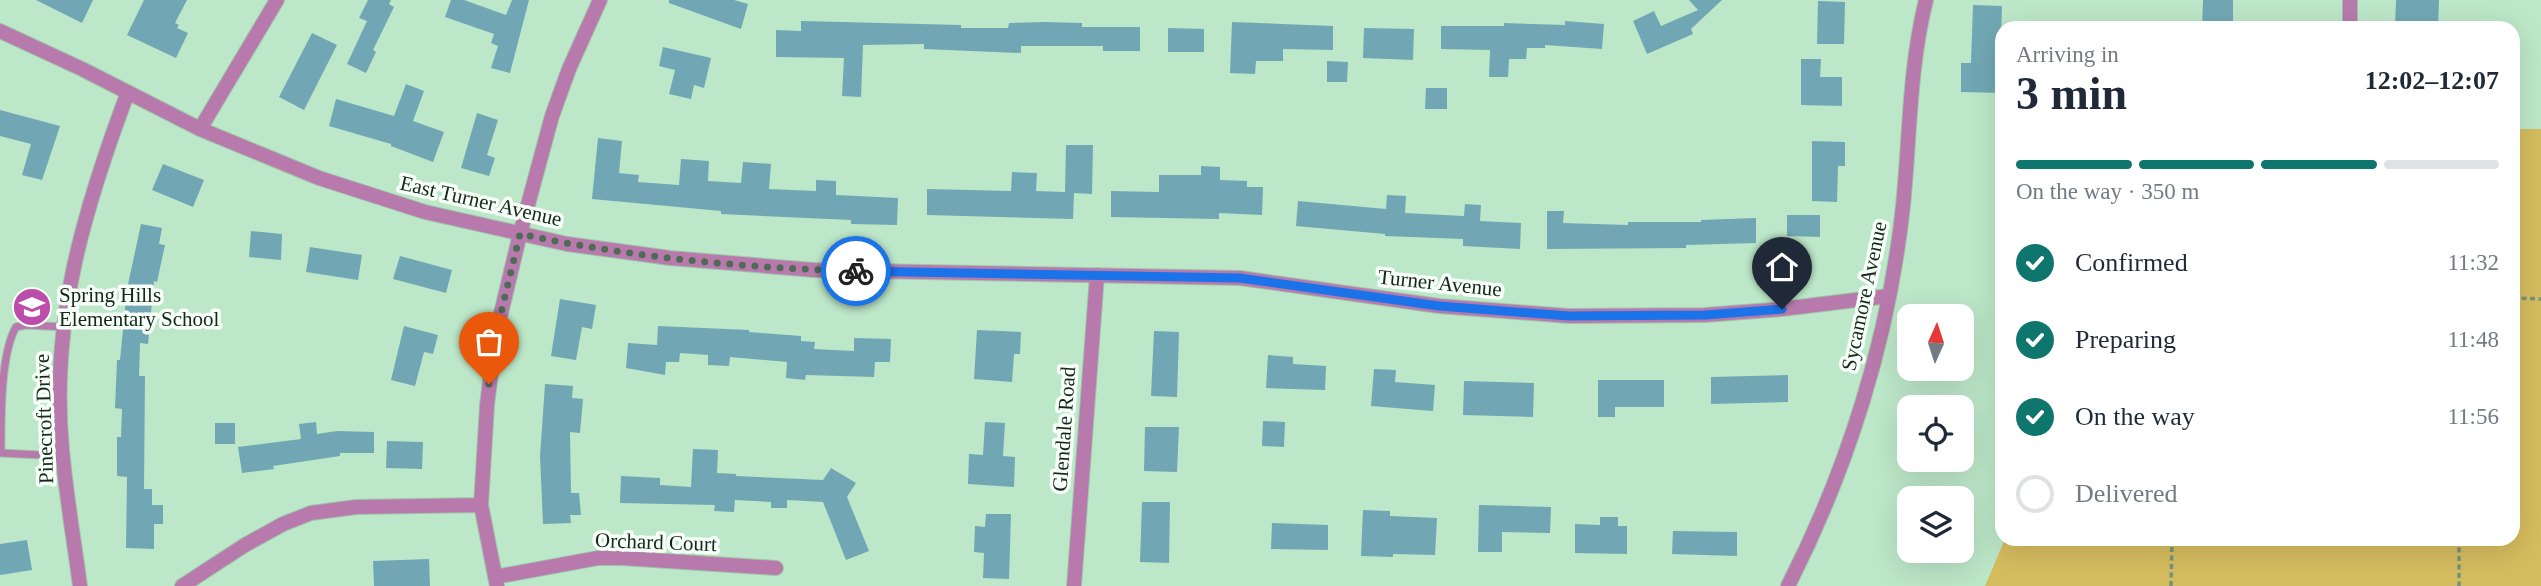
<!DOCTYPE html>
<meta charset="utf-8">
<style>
body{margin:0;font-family:"Times New Roman",serif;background:#f2f2f3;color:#1f2937;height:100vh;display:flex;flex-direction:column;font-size:26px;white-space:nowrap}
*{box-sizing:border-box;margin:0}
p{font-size:23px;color:#747a83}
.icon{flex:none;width:38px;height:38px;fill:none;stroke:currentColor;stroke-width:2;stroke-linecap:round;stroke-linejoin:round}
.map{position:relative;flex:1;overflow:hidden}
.drawer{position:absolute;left:1995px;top:21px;width:525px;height:525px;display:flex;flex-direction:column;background:#fff;border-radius:21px;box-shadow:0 7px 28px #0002}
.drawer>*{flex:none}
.needle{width:46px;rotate:3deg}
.fabs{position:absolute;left:1897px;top:304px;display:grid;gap:14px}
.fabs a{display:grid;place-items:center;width:77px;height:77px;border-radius:14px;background:#fff;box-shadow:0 7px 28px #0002;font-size:35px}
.pin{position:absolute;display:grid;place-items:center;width:60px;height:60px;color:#fff;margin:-72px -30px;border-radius:50% 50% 50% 0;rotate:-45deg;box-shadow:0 0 7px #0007}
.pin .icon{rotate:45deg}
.courier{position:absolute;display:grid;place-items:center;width:70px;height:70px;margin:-35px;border:5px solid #1a73e8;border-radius:50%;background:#fff;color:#222;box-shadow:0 2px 9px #0007}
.summary em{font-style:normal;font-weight:700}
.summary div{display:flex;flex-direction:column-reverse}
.summary{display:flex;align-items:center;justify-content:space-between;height:119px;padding:0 21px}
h1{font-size:46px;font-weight:700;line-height:52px}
.bar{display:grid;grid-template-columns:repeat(4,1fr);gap:10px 7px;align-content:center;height:84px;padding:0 21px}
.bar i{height:9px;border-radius:5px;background:#e0e1e3}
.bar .active{background:#0f766e}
.bar p{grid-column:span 4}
ol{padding:0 21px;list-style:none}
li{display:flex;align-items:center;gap:21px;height:77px}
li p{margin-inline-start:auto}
li .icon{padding:7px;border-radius:50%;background:#0f766e;color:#fff;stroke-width:4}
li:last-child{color:#747a83}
li i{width:38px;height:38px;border:4px solid #e0e1e3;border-radius:50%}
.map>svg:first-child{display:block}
.green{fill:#d5bc5f}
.building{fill:#71a7b4}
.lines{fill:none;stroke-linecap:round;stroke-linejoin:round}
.lane-casing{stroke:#9fc4aa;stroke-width:9}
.street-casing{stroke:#9fc4aa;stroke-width:16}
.path{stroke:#74937d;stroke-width:3.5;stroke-dasharray:5 3.5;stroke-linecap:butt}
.lane{stroke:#b87aac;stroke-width:7}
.street{stroke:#b87aac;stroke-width:14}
.done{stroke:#506a58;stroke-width:7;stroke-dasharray:0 12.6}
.route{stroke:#1a73e8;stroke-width:9}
.labels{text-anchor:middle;stroke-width:7;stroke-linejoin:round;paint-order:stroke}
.street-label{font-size:21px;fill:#16261b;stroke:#f6fff8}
.poi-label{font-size:21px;fill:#16261b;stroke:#f6fff8;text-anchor:start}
</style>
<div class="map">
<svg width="2541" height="586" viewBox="0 0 2541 586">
<rect width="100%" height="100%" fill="#bde7c9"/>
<!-- green -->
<path class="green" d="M 2513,129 L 2541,129 L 2541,586 L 1985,586 L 2005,539 L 2513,539 Z"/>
<!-- building -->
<path class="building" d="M 36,0 L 93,0 L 82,23 Z
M 144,0 L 187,0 L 175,23 L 179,25 L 177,28 L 188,33 L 176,58 L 127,35 Z
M 368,0 L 391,0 L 389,4 L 394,7 L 373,50 L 376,52 L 366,73 L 347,64 L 367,21 L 359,18 Z
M 451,0 L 464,0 L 506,15 L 512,0 L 529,0 L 510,73 L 491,68 L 498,46 L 491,43 L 494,34 L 445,17 Z
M 669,0 L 734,0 L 748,4 L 741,29 L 669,3 Z
M 1689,0 L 1722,0 L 1691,29 L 1693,34 L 1647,54 L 1633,21 L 1654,11 L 1661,26 L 1698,10 Z
M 2203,0 L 2233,0 L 2233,28 L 2202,28 Z
M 2396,0 L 2439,0 L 2438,27 L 2395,26 Z
M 1818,1 L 1845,2 L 1844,44 L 1817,44 Z
M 1973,5 L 2002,6 L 2000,64 L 2002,64 L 2002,93 L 1961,92 L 1961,63 L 1971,63 Z
M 801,21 L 961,25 L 961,28 L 1008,28 L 1009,23 L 1046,22 L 1082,23 L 1082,27 L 1140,27 L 1140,51 L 1103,51 L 1103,46 L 1021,46 L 1021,53 L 924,49 L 924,44 L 863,45 L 861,97 L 842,96 L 844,58 L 776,57 L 776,30 L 801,31 Z
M 1565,21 L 1604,24 L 1602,49 L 1545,45 L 1545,48 L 1527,48 L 1526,59 L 1509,59 L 1508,77 L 1489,77 L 1490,50 L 1441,49 L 1441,26 L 1504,26 L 1504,23 L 1565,25 Z
M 1232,22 L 1333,26 L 1333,50 L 1283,49 L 1283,61 L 1256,61 L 1255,74 L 1230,73 Z
M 1168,28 L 1204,29 L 1204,52 L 1168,52 Z
M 1364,28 L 1414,29 L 1413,60 L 1363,58 Z
M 312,33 L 337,45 L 304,110 L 279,97 Z
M 663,47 L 711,58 L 704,88 L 694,85 L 691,99 L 669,94 L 675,70 L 659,66 Z
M 1801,59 L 1821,59 L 1820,77 L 1842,77 L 1842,106 L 1801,105 Z
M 1327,61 L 1348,62 L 1347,82 L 1327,82 Z
M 406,84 L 424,91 L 413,121 L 444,132 L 433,162 L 391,146 L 391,144 L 329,126 L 336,99 L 394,116 Z
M 1426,88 L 1447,88 L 1447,109 L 1425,109 Z
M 0,110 L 60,126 L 42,180 L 22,175 L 31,144 L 0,136 Z
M 477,113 L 498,120 L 487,155 L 495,158 L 489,176 L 461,168 Z
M 598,138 L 622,141 L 619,173 L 639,175 L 638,182 L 679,185 L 681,159 L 709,161 L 708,181 L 741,183 L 743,162 L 771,164 L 769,189 L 816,191 L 816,180 L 836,181 L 836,195 L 898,198 L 897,225 L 851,224 L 851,220 L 721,214 L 721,211 L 592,199 Z
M 1812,141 L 1845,142 L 1845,166 L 1838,166 L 1837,202 L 1812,201 Z
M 1066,145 L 1093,145 L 1092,194 L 1074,193 L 1073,219 L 927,215 L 927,189 L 1011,191 L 1012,172 L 1037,173 L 1036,191 L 1065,192 Z
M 163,164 L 204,180 L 193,207 L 152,190 Z
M 1201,166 L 1220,167 L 1220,180 L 1247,181 L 1247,187 L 1263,187 L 1262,215 L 1219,213 L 1219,219 L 1111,217 L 1111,191 L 1159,192 L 1159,175 L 1201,175 Z
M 1387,195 L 1406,196 L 1405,213 L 1464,216 L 1465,204 L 1481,205 L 1480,221 L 1521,223 L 1520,249 L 1463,246 L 1463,239 L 1385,236 L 1385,234 L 1296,226 L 1298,201 L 1386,209 Z
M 1547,211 L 1564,211 L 1563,223 L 1628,225 L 1628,222 L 1701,222 L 1701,220 L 1756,218 L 1756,243 L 1686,245 L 1686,248 L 1547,249 Z
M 1787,215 L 1820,215 L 1820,237 L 1787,236 Z
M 141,224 L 162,228 L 159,244 L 165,245 L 157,282 L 154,281 L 148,344 L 140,343 L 139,376 L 145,376 L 144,489 L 152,489 L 152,505 L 163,505 L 163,524 L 154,524 L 154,549 L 126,548 L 127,477 L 117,476 L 117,437 L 121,437 L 122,409 L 115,408 L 117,360 L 120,360 L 127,289 Z
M 251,231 L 282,234 L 281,260 L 249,257 Z
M 310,247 L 362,255 L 358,280 L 306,272 Z
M 400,256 L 452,270 L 446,293 L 393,279 Z
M 560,299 L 596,305 L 592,329 L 582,327 L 576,360 L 551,356 Z
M 404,326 L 438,335 L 433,354 L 424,352 L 415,386 L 391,380 Z
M 658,326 L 749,330 L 749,332 L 801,336 L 801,341 L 815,342 L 814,349 L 854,351 L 854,338 L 891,339 L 890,362 L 875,362 L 874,377 L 806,375 L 805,380 L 786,378 L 787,362 L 730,357 L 729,366 L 708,365 L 708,355 L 680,353 L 679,362 L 666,362 L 665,375 L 626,368 L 628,343 L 657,345 Z
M 977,330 L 1021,332 L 1020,354 L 1014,354 L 1012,382 L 974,379 Z
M 1154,331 L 1179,332 L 1177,397 L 1151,396 Z
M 1268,355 L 1293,357 L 1293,364 L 1326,366 L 1325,390 L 1266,388 Z
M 1374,369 L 1396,370 L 1395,382 L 1435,385 L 1433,411 L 1371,406 Z
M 1788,375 L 1788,402 L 1711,404 L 1711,377 Z
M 1598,380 L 1664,380 L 1664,407 L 1615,407 L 1615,417 L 1598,417 Z
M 1464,381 L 1534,383 L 1533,417 L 1463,415 Z
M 545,384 L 573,386 L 572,398 L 583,399 L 580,433 L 570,432 L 571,493 L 579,493 L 581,515 L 570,515 L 571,523 L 543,524 L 540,456 Z
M 1263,421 L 1285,422 L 1284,447 L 1262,446 Z
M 316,422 L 317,434 L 337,431 L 374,432 L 374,453 L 340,453 L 340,456 L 273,466 L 274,469 L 242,473 L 238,447 L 301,439 L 299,424 Z
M 985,422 L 1005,423 L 1003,456 L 1015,457 L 1014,487 L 968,484 L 969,454 L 983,455 Z
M 215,423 L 235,423 L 235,444 L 215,444 Z
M 1145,427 L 1179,427 L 1177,472 L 1144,471 Z
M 387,441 L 423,442 L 422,469 L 386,468 Z
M 693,449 L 718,450 L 717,473 L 736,474 L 736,476 L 823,480 L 831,468 L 856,483 L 847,497 L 869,551 L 846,560 L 823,502 L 787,500 L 787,508 L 771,508 L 771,502 L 735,500 L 734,512 L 714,511 L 715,505 L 620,503 L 621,476 L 660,478 L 660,485 L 691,487 Z
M 1142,502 L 1170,502 L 1169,563 L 1140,562 Z
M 1479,505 L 1551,507 L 1550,533 L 1502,532 L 1502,552 L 1478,552 Z
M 1363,510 L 1390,511 L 1390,516 L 1437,518 L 1435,555 L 1393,554 L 1393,557 L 1361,556 Z
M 986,514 L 1011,514 L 1009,579 L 983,578 L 984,553 L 974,552 L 975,526 L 985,527 Z
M 1600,517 L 1618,517 L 1618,526 L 1627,526 L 1627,554 L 1575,553 L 1575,524 L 1600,525 Z
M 1272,523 L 1328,525 L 1328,550 L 1271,549 Z
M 1673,531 L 1737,532 L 1737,556 L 1672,554 Z
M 27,540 L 32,570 L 0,575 L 0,544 Z
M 429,559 L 430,586 L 374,586 L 373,561 Z"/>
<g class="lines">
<!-- lane casing -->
<g class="lane-casing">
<path id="lane" d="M 0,453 L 62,456
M 1,453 C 1,419 0,355 16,327 L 26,325 L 64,327"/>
</g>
<!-- street casing -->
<g class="street-casing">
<path id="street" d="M 2350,28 L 2350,0
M 0,31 L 82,69 L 200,129 L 319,178 L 425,212 L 567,244 L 670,258 L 814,270 L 1240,278 L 1439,306 L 1569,316 L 1705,315 L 1782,309 L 1889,296
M 200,129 L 277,0
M 495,577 L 598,558 L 622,558 L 776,568
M 80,586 C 74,540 66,495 62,449 C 50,322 84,209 128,92
M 182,586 L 245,545 L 283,524 L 311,513 L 356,507 L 481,505
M 497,586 L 481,505 L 487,405 L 496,334 L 520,234 L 552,116 L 569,69 L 600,0
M 1074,586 L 1097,275
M 1788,586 C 1848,468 1889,338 1903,206 C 1910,137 1909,68 1926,0"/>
</g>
<!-- path -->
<path class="path" d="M 2513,298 L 2541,299
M 2459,539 L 2459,586
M 2171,586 L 2172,539"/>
<!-- lane -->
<use href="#lane" class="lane"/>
<!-- street -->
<use href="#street" class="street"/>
</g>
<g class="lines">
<!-- done -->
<path class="done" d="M 489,384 L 496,334 L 520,234 C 630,257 743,268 856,271"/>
<!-- route -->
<path class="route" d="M 856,271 L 1240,278 L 1439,306 L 1569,316 L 1705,315 L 1782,309"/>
</g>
<!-- icons -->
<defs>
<g id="school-disc" transform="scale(2.0125)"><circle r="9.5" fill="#bc4dab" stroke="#f6fff8"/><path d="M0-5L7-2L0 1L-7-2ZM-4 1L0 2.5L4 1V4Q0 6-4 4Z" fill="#fff"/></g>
</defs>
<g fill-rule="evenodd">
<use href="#school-disc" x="32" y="307"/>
</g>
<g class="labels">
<!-- street labels -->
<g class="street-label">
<text transform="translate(481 201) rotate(13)" y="7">East Turner Avenue</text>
<text transform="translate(1440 283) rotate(6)" y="7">Turner Avenue</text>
<text transform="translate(1864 296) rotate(-78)" y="7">Sycamore Avenue</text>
<text transform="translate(44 419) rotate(-92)" y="7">Pinecroft Drive</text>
<text transform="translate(1064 429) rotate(-86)" y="7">Glendale Road</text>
<text transform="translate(656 542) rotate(2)" y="7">Orchard Court</text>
</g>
<!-- poi labels -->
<g class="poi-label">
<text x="59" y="302">Spring Hills<tspan x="59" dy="24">Elementary School</tspan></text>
</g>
</g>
</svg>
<div class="fabs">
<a><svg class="needle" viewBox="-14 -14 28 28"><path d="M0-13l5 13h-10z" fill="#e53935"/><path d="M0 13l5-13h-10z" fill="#747a83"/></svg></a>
<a><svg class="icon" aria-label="locate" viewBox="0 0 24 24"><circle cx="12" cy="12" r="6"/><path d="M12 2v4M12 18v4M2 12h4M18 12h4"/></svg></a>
<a><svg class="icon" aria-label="layers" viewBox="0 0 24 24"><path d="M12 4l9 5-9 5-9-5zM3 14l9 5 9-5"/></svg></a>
</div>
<div class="pin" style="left:489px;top:384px;background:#ea580c"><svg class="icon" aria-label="bag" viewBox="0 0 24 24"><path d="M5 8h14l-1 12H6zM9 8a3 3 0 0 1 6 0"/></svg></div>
<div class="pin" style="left:1782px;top:309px;background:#1f2937"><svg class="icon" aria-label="home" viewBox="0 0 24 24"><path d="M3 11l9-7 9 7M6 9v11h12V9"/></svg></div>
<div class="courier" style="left:856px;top:271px"><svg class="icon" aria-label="bike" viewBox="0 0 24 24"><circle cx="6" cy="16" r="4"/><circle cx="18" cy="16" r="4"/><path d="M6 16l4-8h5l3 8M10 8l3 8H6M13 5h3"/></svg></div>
<section class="drawer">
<div class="summary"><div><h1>3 min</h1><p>Arriving in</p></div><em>12:02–12:07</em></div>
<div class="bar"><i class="active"></i><i class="active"></i><i class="active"></i><i></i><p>On the way · 350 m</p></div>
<ol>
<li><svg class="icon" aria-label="check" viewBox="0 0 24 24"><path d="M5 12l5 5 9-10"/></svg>Confirmed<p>11:32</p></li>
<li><svg class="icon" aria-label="check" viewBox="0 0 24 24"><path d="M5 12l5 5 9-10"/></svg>Preparing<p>11:48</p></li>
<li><svg class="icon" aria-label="check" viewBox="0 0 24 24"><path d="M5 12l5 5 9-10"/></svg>On the way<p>11:56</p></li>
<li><i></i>Delivered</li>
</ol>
</section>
</div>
